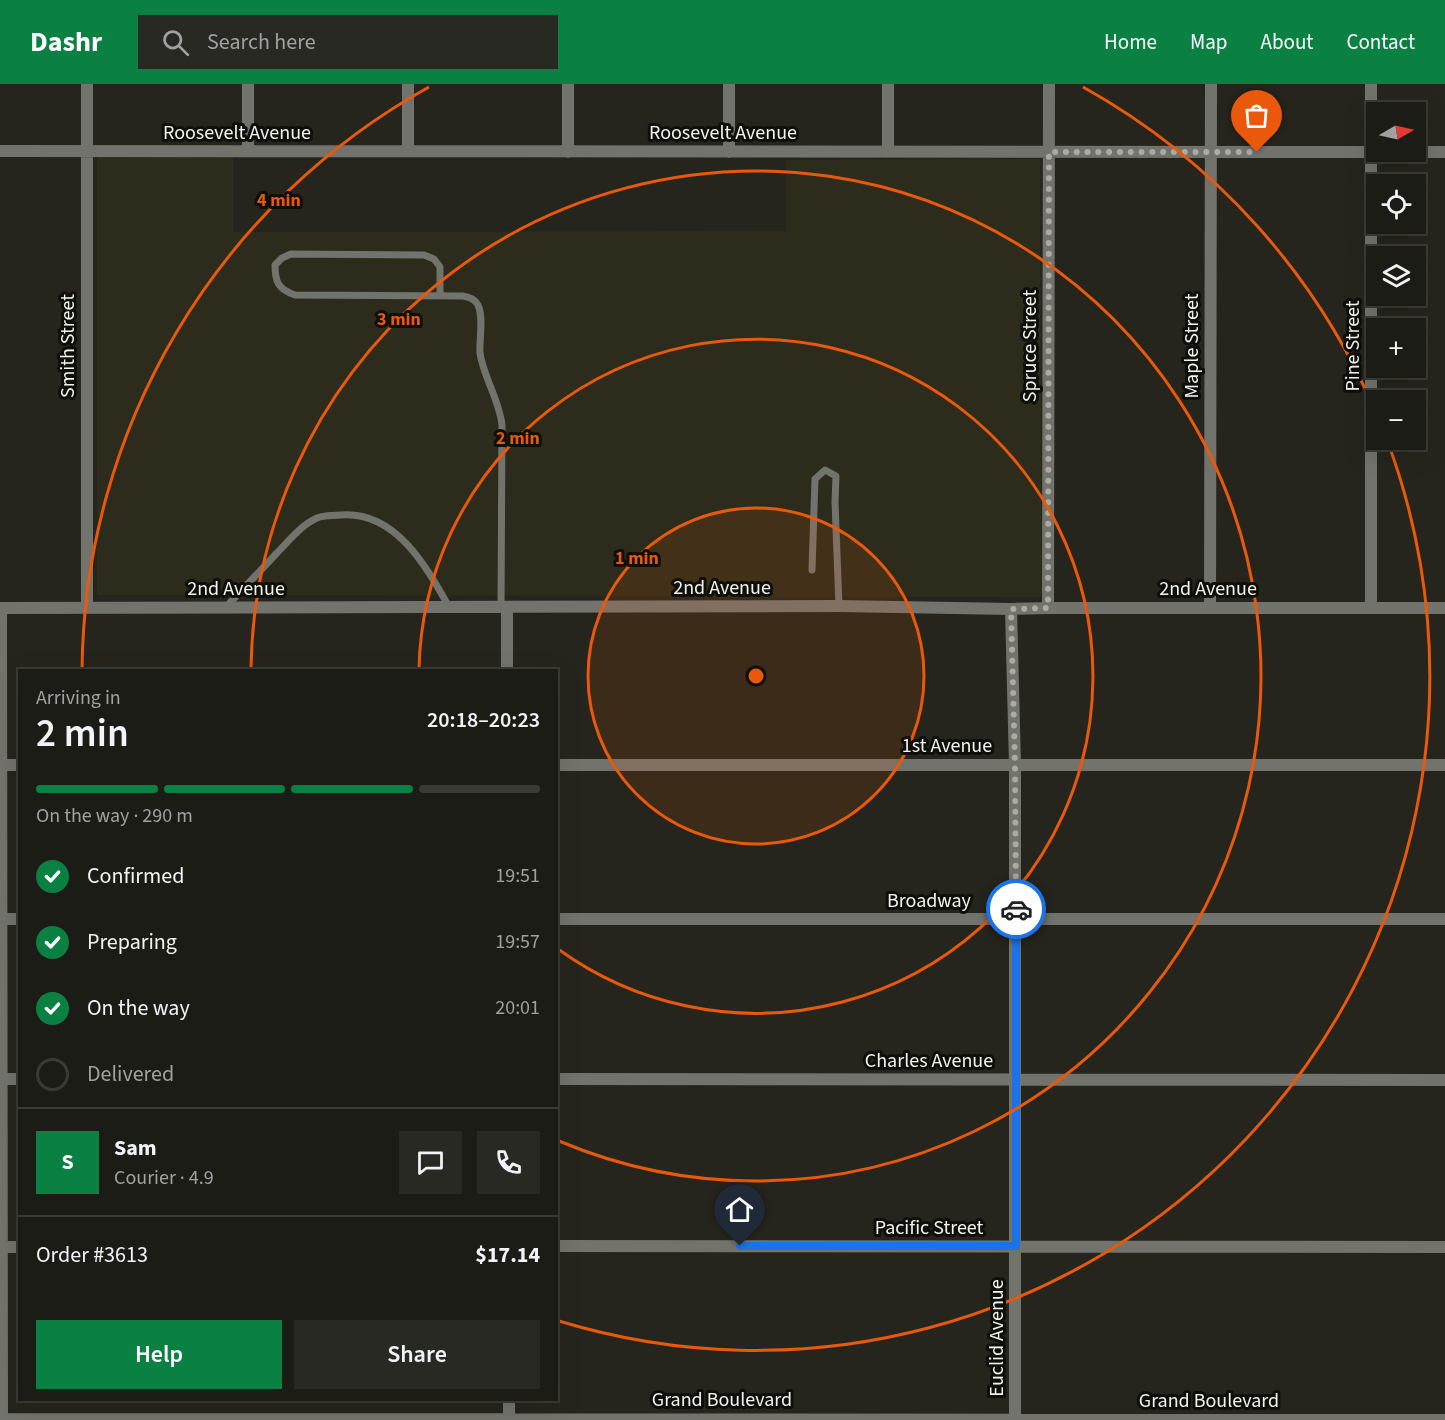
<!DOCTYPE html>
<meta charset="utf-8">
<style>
body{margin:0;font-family:"Source Sans 3",sans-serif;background:#292923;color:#f1f3f6;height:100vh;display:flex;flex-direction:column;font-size:22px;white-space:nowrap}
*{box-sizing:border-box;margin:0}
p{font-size:20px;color:#a0a1a1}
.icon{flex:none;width:33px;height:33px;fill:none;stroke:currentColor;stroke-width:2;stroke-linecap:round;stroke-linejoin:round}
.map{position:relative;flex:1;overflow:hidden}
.sheet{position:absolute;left:18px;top:585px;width:540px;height:732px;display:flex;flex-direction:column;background:#1c1c16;border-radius:0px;box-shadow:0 6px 24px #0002,0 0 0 2px #3a3a35}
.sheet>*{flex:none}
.needle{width:39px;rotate:81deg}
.controls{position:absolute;left:1366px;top:18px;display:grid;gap:12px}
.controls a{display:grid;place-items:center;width:60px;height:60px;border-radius:0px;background:#1c1c16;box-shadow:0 6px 24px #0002,0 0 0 2px #3a3a35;font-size:30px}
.pin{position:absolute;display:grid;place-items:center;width:51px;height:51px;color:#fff;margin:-62px -26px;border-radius:50% 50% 50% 0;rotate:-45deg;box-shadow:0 0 6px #0007}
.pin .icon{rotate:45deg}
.courier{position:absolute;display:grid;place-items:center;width:60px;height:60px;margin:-30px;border:4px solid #1a73e8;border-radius:50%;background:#fff;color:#222;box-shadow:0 2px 8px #0007}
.overview em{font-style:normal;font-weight:600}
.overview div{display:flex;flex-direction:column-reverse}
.overview{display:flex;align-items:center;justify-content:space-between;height:102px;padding:0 18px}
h1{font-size:39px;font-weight:600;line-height:45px}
.bar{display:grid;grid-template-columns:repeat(4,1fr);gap:9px 6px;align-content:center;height:72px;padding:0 18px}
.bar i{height:8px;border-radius:4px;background:#3a3a35}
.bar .active{background:#0b8043}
.bar p{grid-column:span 4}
.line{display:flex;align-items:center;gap:15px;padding:0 18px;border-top:2px solid #3a3a35}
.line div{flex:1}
.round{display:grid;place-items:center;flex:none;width:63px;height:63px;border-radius:0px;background:#292923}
ol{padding:0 18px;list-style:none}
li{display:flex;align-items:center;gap:18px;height:66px}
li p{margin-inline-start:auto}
li .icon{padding:6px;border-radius:50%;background:#0b8043;color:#fff;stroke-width:4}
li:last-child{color:#a0a1a1}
li i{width:33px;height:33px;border:3px solid #3a3a35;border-radius:50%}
.primary-button{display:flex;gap:12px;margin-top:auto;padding:12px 18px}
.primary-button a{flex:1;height:69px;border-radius:0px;background:#0b8043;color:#fff;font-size:24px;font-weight:600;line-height:69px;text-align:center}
.primary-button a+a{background:#292923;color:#f1f3f6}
header{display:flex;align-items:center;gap:36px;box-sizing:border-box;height:84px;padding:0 30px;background:#0b8043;color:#fff}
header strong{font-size:28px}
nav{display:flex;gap:33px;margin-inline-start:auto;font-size:21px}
.search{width:420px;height:54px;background:#292923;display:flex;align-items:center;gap:15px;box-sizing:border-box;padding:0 21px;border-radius:0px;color:#a0a1a1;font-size:22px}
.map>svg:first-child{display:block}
.built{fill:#2c2b1c}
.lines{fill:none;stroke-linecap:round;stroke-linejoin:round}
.lane{stroke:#73736e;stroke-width:7}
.street{stroke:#73736e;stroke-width:12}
.done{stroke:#ababa4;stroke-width:6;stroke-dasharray:0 10.8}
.route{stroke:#1a73e8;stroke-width:8}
.ring{fill:none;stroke:#e8590c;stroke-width:3}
.labels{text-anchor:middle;stroke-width:6;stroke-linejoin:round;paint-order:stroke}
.street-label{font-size:20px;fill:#f3f3ed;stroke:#0e0e0a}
.centre{fill:#e8590c;stroke:#0e0e0a;stroke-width:3}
.ring-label{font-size:18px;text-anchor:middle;font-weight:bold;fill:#e8590c;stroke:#0e0e0a;stroke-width:6;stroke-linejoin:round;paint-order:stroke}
</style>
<header>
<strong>Dashr</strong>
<div class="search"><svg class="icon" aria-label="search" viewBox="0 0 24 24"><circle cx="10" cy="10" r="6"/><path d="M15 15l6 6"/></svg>Search here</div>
<nav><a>Home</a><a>Map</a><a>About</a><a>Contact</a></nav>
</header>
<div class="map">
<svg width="1445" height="1336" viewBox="0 0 1445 1336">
<rect width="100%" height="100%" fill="#26251d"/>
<!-- built -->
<path class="built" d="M 97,73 L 233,73 L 233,148 L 247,148 L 786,147 L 786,76 L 1040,75 L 1042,513 L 97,511 Z"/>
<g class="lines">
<!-- lane -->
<path class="lane" d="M 440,211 L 440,183 L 434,175 L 424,171 L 291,170 L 282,174 L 275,181 C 275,198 278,205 295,211 L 463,212 C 470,213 475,215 478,221 C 484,234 479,255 480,269 C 483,292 499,315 502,341 L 501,523
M 812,486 L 815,395 L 825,386 L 836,392 L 835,418 L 839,522
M 226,523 C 242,506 259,488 276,470 C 288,458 301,441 317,434 C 324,431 333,432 340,431 C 395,426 426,482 449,523"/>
<!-- street -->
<path class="street" d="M 87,0 L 87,524
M 1371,0 L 1371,524
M 0,67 L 1445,68
M 248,67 L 248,0
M 408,67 L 408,0
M 568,68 L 568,0
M 729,68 L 729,0
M 888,68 L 888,0
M 507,523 L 507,586
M 0,524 L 839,522 L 1011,525 L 1048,524 L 1445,524
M 1,524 L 2,1336
M 1048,524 L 1049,0
M 1210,524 L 1211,0
M 1011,525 L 1015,681 L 1015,1336
M 0,681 L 20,681
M 556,681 L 1445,681
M 0,835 L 20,835
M 556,835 L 1445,835
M 0,995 L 20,995
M 556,995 L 1445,996
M 556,1162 L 1445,1163
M 0,1163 L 20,1163
M 509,1316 L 509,1336
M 0,1335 L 1445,1336"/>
</g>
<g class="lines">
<!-- done -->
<path class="done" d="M 1016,825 L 1015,681 L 1011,525 L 1048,524 L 1049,68 L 1257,68"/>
<!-- route -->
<path class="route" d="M 740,1162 L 1016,1162 L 1016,825"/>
</g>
<!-- distance rings -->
<circle cx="756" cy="592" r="168" fill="#e8590c" fill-opacity=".12"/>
<g class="ring">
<circle cx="756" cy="592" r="168"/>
<path d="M419 586A337 337 0 1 1 558 865"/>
<path d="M251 583A505 505 0 1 1 559 1057"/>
<path d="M82 586A674 674 0 0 1 429 3M1083 3A674 674 0 0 1 1376 329M1387 356A674 674 0 0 1 559 1237"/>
</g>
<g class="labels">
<!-- street labels -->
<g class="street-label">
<text x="237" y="55">Roosevelt Avenue</text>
<text x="723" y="55">Roosevelt Avenue</text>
<text transform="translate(67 262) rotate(-90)" y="7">Smith Street</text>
<text transform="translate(1029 262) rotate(-90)" y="7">Spruce Street</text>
<text transform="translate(1191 262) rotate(-90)" y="7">Maple Street</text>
<text transform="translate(1352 262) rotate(-90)" y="7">Pine Street</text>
<text x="722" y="510">2nd Avenue</text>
<text x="236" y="511">2nd Avenue</text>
<text x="1208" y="511">2nd Avenue</text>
<text x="947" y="668">1st Avenue</text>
<text x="929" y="823">Broadway</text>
<text x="929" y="983">Charles Avenue</text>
<text x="929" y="1150">Pacific Street</text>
<text transform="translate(996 1254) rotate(-90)" y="7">Euclid Avenue</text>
<text x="722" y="1322">Grand Boulevard</text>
<text x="1209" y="1323">Grand Boulevard</text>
</g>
</g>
<circle cx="756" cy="592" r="9" class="centre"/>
<g class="ring-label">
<text x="279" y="122">4 min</text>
<text x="399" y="241">3 min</text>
<text x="518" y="360">2 min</text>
<text x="637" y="480">1 min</text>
</g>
</svg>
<div class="controls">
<a><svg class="needle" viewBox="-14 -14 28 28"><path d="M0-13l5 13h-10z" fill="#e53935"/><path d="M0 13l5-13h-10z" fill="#a0a1a1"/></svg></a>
<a><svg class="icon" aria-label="locate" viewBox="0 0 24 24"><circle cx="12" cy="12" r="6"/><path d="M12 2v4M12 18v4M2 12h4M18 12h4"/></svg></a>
<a><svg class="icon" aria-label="layers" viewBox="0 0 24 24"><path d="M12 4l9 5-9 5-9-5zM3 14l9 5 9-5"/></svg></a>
<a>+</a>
<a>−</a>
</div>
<div class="pin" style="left:1257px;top:68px;background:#ea580c"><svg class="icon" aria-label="bag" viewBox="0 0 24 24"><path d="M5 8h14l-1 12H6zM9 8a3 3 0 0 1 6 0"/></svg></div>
<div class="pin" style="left:740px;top:1162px;background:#1f2937"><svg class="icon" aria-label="home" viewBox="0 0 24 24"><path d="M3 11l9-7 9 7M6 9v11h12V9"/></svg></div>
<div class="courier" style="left:1016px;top:825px"><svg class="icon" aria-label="car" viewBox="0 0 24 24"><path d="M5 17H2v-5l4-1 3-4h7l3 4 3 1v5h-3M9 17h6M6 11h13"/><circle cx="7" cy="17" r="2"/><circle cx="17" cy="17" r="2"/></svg></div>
<section class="sheet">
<div class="overview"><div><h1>2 min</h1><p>Arriving in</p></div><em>20:18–20:23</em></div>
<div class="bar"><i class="active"></i><i class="active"></i><i class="active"></i><i></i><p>On the way · 290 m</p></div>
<ol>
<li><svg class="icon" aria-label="check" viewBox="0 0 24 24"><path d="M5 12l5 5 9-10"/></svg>Confirmed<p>19:51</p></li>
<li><svg class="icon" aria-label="check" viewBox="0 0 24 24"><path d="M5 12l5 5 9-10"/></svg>Preparing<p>19:57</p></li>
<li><svg class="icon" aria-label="check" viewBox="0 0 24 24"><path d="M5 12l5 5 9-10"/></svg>On the way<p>20:01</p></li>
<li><i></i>Delivered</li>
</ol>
<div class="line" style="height:108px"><b class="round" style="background:#0b8043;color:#fff">S</b><div><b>Sam</b><p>Courier · 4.9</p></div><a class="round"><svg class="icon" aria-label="chat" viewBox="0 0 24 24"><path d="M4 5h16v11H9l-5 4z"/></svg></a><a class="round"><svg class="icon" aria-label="phone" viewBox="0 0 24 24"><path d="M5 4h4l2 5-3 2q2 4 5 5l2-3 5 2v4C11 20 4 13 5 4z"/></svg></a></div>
<div class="line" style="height:78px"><div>Order #3613</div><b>$17.14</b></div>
<div class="primary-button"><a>Help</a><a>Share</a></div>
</section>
</div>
